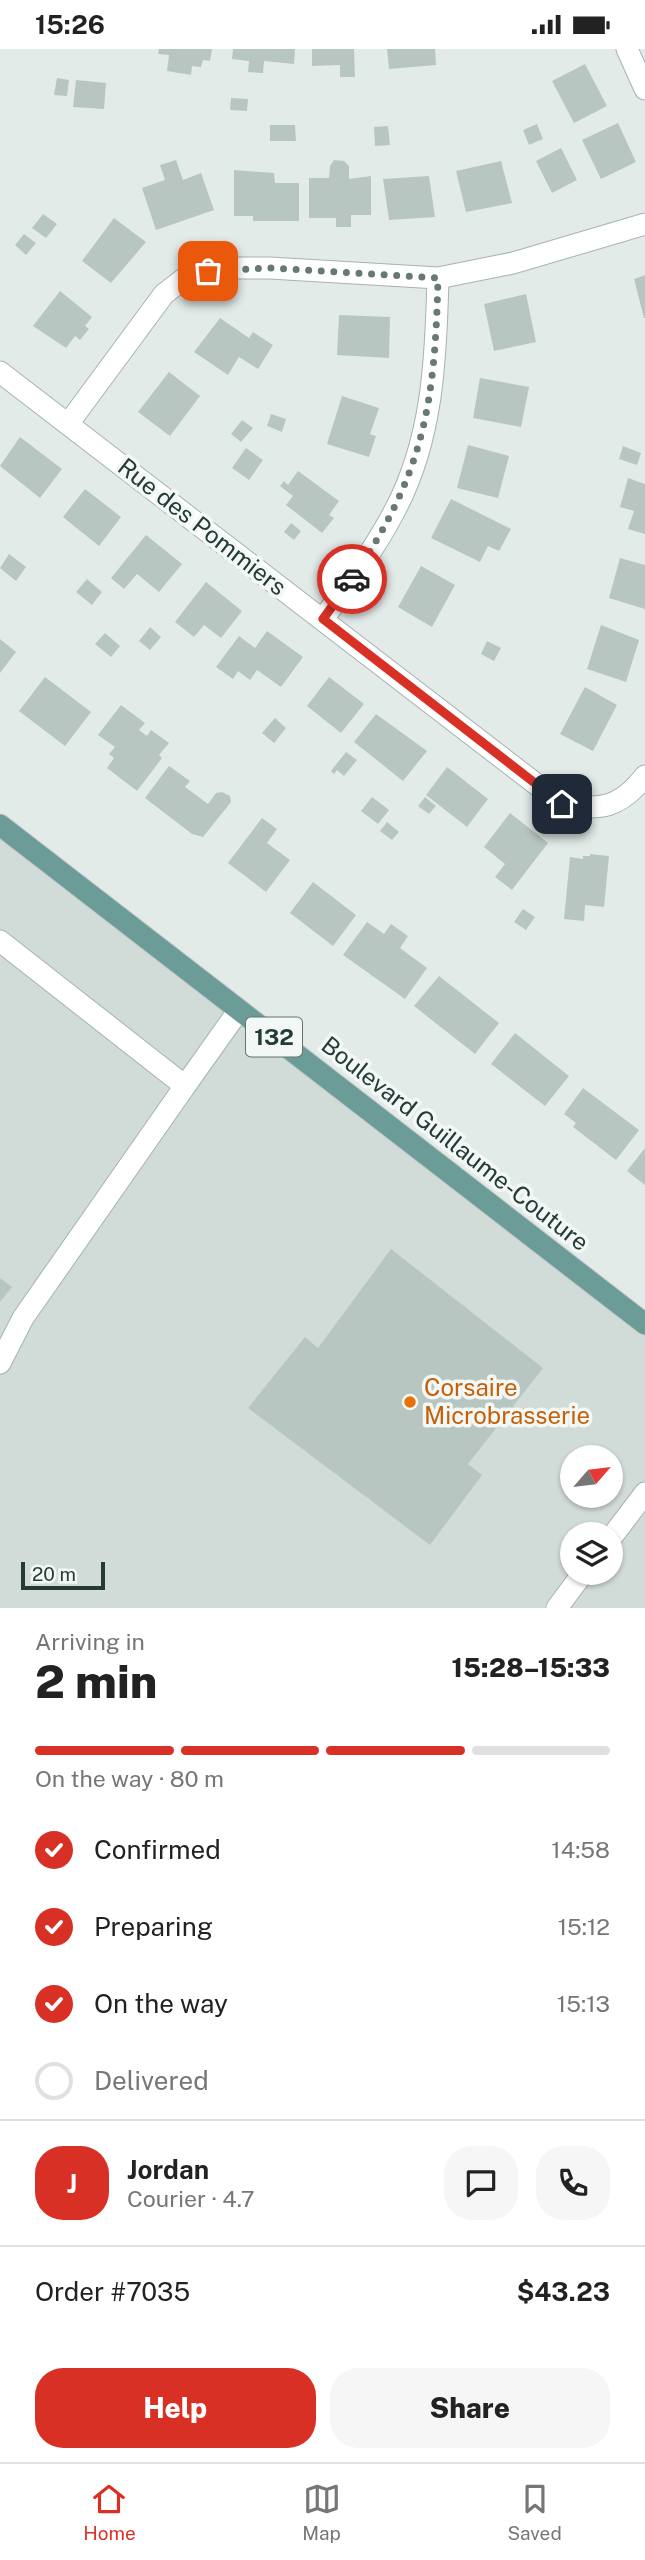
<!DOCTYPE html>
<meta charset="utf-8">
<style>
body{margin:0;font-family:"Public Sans",sans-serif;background:#f6f6f6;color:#222;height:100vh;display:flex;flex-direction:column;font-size:26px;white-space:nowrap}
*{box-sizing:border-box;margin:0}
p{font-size:23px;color:#767676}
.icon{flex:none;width:38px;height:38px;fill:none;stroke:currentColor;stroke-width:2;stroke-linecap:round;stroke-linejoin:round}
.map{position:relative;height:1559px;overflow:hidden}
.drawer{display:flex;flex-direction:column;background:#fff;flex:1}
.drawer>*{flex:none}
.needle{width:46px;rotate:62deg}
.controls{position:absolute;left:560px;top:1396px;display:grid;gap:14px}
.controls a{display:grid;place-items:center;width:63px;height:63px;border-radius:50%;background:#fff;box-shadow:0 2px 5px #0004;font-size:35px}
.scale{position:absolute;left:21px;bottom:18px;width:84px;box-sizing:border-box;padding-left:7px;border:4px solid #243b38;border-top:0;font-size:19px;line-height:24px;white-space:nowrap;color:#243b38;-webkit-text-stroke:5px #f3f8f6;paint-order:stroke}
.pin{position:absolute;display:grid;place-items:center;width:60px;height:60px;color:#fff;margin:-30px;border-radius:14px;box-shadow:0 4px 10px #0006}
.courier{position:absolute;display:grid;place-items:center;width:70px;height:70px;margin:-35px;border:5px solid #d93025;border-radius:50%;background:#fff;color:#222;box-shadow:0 2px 9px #0007}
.summary em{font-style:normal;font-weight:800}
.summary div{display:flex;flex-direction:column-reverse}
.summary{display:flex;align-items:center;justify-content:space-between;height:119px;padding:0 35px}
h1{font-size:46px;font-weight:800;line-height:52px}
.bar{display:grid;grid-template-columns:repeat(4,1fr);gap:10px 7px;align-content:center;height:84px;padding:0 35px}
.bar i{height:9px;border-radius:5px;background:#e0e0e0}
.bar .selected{background:#d93025}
.bar p{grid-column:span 4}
.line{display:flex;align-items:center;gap:18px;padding:0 35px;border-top:2px solid #e0e0e0}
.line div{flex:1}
.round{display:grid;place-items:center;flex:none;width:74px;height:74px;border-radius:28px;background:#f6f6f6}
ol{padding:0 35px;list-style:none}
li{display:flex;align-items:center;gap:21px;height:77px}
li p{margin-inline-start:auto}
li .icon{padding:7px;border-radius:50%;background:#d93025;color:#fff;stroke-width:4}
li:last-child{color:#767676}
li i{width:38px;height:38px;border:4px solid #e0e0e0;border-radius:50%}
.cta{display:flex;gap:14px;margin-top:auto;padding:14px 35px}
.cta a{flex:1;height:80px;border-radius:28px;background:#d93025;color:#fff;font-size:28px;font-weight:800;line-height:80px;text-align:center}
.cta a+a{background:#f6f6f6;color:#222}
.status{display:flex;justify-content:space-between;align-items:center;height:49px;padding:0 35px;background:#fff;direction:ltr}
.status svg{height:19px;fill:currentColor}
.menu{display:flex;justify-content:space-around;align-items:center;height:98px;border-top:2px solid #e0e0e0;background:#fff;font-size:19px;color:#767676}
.menu a{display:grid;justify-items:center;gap:4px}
.menu .selected{color:#d93025}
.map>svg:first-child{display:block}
.built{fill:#d1dbd8;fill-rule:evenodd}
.building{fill:#b8c6c2}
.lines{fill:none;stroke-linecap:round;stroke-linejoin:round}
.minor-casing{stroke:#a6b3b0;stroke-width:23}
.major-casing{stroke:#c2c8c7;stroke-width:23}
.minor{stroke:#fff;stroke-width:21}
.major{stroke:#6c9c97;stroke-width:21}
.done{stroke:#677976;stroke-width:7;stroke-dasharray:0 12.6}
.route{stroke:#d93025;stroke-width:9}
.food-dot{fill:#e8710a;stroke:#f3f8f6;stroke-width:2.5}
.labels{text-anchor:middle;stroke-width:7;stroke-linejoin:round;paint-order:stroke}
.shield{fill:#f3f8f6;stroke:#627471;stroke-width:2}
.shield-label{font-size:23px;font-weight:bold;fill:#243b38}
.street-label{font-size:24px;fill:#243b38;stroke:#f3f8f6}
.food-label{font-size:24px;fill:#c56008;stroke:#f3f8f6;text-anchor:start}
</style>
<div class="status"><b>15:26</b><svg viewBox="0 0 49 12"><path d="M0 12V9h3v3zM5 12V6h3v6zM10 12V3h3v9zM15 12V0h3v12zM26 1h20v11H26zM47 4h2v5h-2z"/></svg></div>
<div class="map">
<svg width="645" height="1559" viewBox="0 0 645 1559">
<rect width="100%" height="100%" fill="#e3ebe9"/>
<!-- built -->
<path class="built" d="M 0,776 L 645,1276 L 645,1559 L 0,1559 ZM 572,1409 L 611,1409 L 611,1447 L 572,1447 ZM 572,1486 L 611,1486 L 611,1524 L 572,1524 Z"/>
<!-- building -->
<path class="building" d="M 159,0 L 212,0 L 210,12 L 203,11 L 201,18 L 192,17 L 191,26 L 167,22 L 169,6 L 158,5 Z
M 233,0 L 295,0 L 294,15 L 264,12 L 263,24 L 248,23 L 249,12 L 232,10 Z
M 312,0 L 354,0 L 355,28 L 340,28 L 340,16 L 312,17 Z
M 387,0 L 435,0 L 436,16 L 389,20 Z
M 585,15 L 607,57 L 574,74 L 552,32 Z
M 57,29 L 69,31 L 67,47 L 54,46 Z
M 76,31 L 106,34 L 104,60 L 73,58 Z
M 231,49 L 248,50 L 247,62 L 230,61 Z
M 618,74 L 636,113 L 601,130 L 582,91 Z
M 537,75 L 543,90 L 529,96 L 523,81 Z
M 270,76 L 295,76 L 296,92 L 270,92 Z
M 388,77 L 390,96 L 375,97 L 374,78 Z
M 561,99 L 577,131 L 552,144 L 536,112 Z
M 176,111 L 183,131 L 201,124 L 214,161 L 156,181 L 142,139 L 165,131 L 160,116 Z
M 334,111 L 344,112 L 349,117 L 349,130 L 371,127 L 371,166 L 351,166 L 351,178 L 336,178 L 336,169 L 309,169 L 309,129 L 329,129 L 330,117 Z
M 501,112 L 512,154 L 466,163 L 456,122 Z
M 234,121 L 274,124 L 275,134 L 299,134 L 299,172 L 253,172 L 253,167 L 234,167 Z
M 429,127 L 435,168 L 389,171 L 383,130 Z
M 43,165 L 57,175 L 46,189 L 32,179 Z
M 114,169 L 146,193 L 111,234 L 82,212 Z
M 24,185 L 36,194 L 26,206 L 15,196 Z
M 645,226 L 645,269 L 644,269 L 634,230 Z
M 60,242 L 92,268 L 85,277 L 89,280 L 80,291 L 75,287 L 66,299 L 33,277 Z
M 526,245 L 536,293 L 494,302 L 484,255 Z
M 339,266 L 390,268 L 389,309 L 337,306 Z
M 220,269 L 249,289 L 253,283 L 273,296 L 258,320 L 239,308 L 228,326 L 194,303 Z
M 169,323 L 200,347 L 170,387 L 138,363 Z
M 480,329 L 529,338 L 521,378 L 473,369 Z
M 342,347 L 379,359 L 370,385 L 376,387 L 369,408 L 327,395 Z
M 271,365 L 286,370 L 282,383 L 267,377 Z
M 242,371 L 253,379 L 241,393 L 231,385 Z
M 20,388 L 62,420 L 40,449 L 0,417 Z
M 468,396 L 509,407 L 498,449 L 457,439 Z
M 623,397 L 641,404 L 637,416 L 619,410 Z
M 246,399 L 263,411 L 249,431 L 232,419 Z
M 298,422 L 339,452 L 329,466 L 334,469 L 322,484 L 286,456 L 293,447 L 280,437 L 284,432 L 288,436 Z
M 628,429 L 645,435 L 645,485 L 628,480 L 634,462 L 620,458 Z
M 85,440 L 121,468 L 99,497 L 63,468 Z
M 451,450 L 511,480 L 499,502 L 488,497 L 480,513 L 431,489 Z
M 291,474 L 301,482 L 294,491 L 284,483 Z
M 146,486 L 182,515 L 159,543 L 137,525 L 124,540 L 111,529 Z
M 9,505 L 26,518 L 16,532 L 0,519 Z
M 620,509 L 645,516 L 645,560 L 609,549 Z
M 421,517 L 455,536 L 432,578 L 398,558 Z
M 87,530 L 102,543 L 92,556 L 76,543 Z
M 206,533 L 242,562 L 221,589 L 204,576 L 194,588 L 175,573 Z
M 601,576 L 639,591 L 626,633 L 587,620 Z
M 150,578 L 161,588 L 150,601 L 139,592 Z
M 267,582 L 303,608 L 281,638 L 257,621 L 250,631 L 238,622 L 233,630 L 216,618 L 239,587 L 255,599 Z
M 105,584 L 120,597 L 111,608 L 95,595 Z
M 0,590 L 16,603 L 0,624 Z
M 487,592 L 501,599 L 494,612 L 481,605 Z
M 45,628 L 91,663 L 65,697 L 19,662 Z
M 329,628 L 364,655 L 341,684 L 307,657 Z
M 585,638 L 617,656 L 593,702 L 560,685 Z
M 121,656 L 145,674 L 139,681 L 147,687 L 151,681 L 169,694 L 159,706 L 162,709 L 137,742 L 107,719 L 114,709 L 109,705 L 115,698 L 98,686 Z
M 376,665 L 427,702 L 403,732 L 354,693 Z
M 275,669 L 286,679 L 274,694 L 262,684 Z
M 346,703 L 357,711 L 344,727 L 337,721 L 334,725 L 331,722 Z
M 169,717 L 190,732 L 185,738 L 208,755 L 216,744 L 222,743 L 230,747 L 231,753 L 203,788 L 192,785 L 145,749 Z
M 447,718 L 488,750 L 467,778 L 426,746 Z
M 372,748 L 389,761 L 378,775 L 361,762 Z
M 425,748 L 436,757 L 429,765 L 418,757 Z
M 510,764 L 548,794 L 512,841 L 495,828 L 505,815 L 484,798 Z
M 262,769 L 277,780 L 267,794 L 290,811 L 266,843 L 228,814 Z
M 387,773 L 399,783 L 392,791 L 380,782 Z
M 590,805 L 609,807 L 604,858 L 585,856 L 584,872 L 564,870 L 570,808 L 583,810 L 583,807 L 590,807 Z
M 313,833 L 356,866 L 333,897 L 290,864 Z
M 523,860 L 535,868 L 526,881 L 514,873 Z
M 367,873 L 384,885 L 391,875 L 408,887 L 400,899 L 427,919 L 405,950 L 343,906 Z
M 439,927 L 499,974 L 475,1005 L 414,957 Z
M 515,984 L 569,1027 L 545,1057 L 491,1015 Z
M 583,1039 L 639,1081 L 616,1111 L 573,1078 L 576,1074 L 564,1065 Z
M 645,1099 L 645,1136 L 627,1122 Z
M 391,1200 L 543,1319 L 468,1415 L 482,1426 L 430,1496 L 248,1359 L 305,1288 L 318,1299 Z
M 0,1229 L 12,1238 L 0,1253 Z"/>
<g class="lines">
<!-- minor casing -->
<g class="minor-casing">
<path id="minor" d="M 627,0 L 645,40
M 0,323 L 562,755 C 600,762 620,759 645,727
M 68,375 L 164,245 L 190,225 L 226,219 L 270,219 L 438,229 L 513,214 L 645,175
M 323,570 C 348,536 374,501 394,463 C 433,391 436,309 438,229
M 0,892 L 185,1037 L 23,1269 L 0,1314
M 185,1037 L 239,961
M 611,1489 L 645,1444
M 557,1559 L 583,1524"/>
</g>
<!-- major casing -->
<g class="major-casing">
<path id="major" d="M 0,776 L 645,1275"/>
</g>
<!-- minor -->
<use href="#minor" class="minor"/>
<!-- major -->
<use href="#major" class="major"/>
</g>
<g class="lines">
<!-- done -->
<path class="done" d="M 208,222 L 271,219 L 438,229 C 435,355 424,424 352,530"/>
<!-- route -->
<path class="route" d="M 352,530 L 323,570 L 562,755"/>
</g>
<!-- markers -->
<circle class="food-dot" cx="410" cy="1353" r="7"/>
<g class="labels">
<!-- shield labels -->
<rect class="shield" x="246" y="968.5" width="56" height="39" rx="5"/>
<g class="shield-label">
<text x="274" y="996">132</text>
</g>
<!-- street labels -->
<g class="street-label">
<text transform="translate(202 478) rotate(38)" y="8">Rue des Pommiers</text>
<text transform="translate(455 1095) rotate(38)" y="8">Boulevard Guillaume-Couture</text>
</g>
<!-- food labels -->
<g class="food-label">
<text x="424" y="1347">Corsaire<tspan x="424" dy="28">Microbrasserie</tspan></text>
</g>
</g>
</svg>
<div class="controls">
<a><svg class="needle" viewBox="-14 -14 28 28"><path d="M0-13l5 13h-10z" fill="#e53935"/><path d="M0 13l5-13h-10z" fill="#767676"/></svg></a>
<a><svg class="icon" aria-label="layers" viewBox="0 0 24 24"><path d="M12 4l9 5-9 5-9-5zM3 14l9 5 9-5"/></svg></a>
</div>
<div class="scale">20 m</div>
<div class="pin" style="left:208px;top:222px;background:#ea580c"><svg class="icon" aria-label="bag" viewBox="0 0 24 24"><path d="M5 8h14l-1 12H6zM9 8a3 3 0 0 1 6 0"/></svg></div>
<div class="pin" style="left:562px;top:755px;background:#1f2937"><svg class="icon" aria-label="home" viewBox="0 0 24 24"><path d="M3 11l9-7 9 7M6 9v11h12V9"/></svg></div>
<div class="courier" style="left:352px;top:530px"><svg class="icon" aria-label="car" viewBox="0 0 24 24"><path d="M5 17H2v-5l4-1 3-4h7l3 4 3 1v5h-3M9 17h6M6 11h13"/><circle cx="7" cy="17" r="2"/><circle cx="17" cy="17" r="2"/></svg></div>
</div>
<section class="drawer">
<div class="summary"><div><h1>2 min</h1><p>Arriving in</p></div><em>15:28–15:33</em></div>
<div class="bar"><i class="selected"></i><i class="selected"></i><i class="selected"></i><i></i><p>On the way · 80 m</p></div>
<ol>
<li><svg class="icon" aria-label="check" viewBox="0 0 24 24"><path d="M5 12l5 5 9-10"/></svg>Confirmed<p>14:58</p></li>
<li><svg class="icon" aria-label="check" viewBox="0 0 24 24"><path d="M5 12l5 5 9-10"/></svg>Preparing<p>15:12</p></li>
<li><svg class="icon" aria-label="check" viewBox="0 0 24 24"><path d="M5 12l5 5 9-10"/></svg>On the way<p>15:13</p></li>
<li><i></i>Delivered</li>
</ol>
<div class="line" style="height:126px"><b class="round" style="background:#d93025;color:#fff">J</b><div><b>Jordan</b><p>Courier · 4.7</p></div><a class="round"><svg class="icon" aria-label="chat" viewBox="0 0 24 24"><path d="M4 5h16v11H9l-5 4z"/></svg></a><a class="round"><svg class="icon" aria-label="phone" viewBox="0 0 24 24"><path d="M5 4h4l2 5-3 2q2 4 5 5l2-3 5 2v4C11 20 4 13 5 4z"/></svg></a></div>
<div class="line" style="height:91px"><div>Order #7035</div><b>$43.23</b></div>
<div class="cta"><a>Help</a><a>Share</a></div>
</section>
<nav class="menu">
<a class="selected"><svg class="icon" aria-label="home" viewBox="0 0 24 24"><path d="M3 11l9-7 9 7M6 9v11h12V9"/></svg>Home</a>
<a><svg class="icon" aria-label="map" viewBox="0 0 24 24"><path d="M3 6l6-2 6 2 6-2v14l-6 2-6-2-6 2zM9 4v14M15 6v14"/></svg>Map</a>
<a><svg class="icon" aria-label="saved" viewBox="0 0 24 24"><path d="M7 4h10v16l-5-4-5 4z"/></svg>Saved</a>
</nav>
